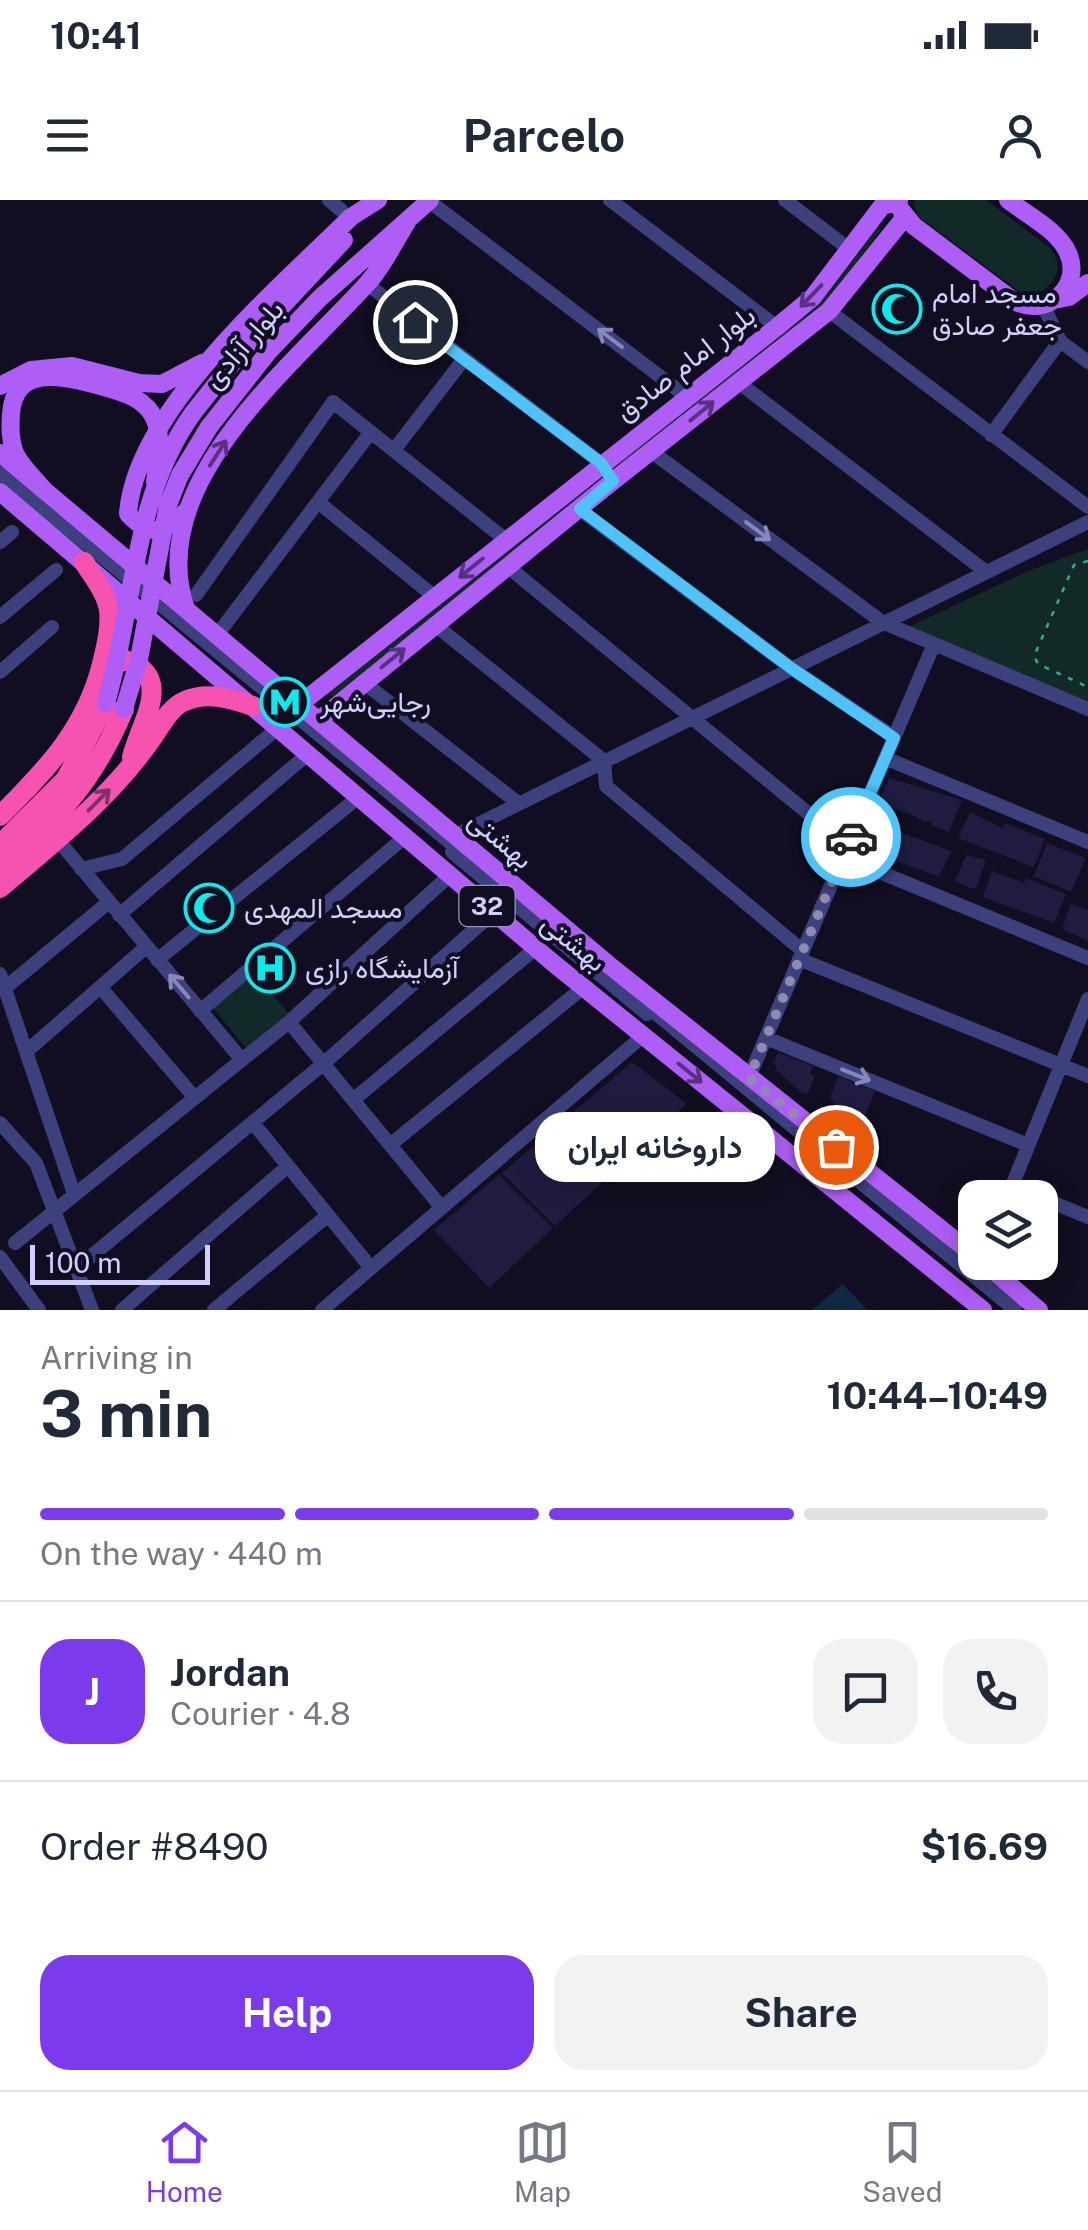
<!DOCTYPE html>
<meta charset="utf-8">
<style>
body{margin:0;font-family:"Public Sans",Vazirmatn,sans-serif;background:#f2f2f3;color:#1f2937;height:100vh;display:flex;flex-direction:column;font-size:38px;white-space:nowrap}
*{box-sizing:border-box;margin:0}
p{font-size:32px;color:#747a83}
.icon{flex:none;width:55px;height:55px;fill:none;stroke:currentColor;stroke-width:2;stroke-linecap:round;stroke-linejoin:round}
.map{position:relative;height:1110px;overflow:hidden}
.side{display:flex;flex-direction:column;background:#fff;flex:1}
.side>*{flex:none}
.buttons{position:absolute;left:958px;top:980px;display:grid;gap:20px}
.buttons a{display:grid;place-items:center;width:100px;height:100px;border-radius:20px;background:#fff;box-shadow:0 5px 25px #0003;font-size:50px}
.scale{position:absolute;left:30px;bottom:25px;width:180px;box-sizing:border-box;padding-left:10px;border:5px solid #d1d0fc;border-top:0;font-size:28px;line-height:35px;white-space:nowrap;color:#d1d0fc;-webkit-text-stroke:8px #100e20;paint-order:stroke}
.pin{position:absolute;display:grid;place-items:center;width:85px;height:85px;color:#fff;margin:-42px;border:5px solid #fff;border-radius:50%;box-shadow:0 2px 10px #0007}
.courier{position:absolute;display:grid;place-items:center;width:100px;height:100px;margin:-50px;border:8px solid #4fc3f7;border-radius:50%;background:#fff;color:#222;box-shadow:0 2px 12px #0007}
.bubble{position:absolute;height:70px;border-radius:30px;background:#fff;box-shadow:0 5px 25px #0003;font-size:32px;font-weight:700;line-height:70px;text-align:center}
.overview em{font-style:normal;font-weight:700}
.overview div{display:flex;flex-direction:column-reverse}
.overview{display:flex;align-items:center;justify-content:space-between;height:170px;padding:0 40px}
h1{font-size:65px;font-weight:700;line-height:75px}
.bar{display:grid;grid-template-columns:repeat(4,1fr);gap:15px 10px;align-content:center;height:120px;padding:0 40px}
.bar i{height:12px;border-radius:8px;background:#e0e1e3}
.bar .active{background:#7c3aed}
.bar p{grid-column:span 4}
.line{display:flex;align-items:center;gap:25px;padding:0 40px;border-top:2px solid #e0e1e3}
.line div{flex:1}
.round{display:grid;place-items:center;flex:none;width:105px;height:105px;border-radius:30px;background:#f2f2f3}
.cta{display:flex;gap:20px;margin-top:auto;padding:20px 40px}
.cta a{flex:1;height:115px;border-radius:30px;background:#7c3aed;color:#fff;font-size:40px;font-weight:700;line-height:115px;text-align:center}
.cta a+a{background:#f2f2f3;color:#1f2937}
.status{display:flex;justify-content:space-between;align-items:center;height:70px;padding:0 50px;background:#fff;direction:ltr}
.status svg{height:28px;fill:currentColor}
header{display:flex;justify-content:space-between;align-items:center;height:130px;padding:0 40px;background:#fff;font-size:45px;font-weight:700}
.dock{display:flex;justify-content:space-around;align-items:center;height:140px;border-top:2px solid #e0e1e3;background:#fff;font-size:28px;color:#747a83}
.dock a{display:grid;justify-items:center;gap:5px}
.dock .active{color:#7c3aed}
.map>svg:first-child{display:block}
.green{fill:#122a27}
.water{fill:#102842}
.building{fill:#201c40}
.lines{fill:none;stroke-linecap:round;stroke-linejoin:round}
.path{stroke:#35ab99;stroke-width:2.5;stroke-dasharray:5 8;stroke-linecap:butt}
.minor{stroke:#3c407c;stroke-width:14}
.major{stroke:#af5ef5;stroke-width:18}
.highway{stroke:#f553af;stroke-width:20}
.major-bridge{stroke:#af5ef5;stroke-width:18}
.oneway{stroke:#583280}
.oneway2{stroke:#8688bc}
.oneway3{stroke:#823068}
.done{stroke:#8d8caf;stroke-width:10;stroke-dasharray:0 18}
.route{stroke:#4fc3f7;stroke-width:12}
.labels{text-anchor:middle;stroke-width:8;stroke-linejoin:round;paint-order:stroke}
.shield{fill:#100e20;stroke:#9796ba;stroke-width:2.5}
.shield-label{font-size:25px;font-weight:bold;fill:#d1d0fc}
.poi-label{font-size:28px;fill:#d1d0fc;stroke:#100e20;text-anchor:start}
.street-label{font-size:28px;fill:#d1d0fc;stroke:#100e20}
</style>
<div class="status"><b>10:41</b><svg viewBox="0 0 49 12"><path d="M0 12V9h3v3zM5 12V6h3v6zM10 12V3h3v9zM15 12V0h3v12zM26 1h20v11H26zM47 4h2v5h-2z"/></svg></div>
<header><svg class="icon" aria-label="menu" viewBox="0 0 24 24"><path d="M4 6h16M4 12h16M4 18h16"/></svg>Parcelo<svg class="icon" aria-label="person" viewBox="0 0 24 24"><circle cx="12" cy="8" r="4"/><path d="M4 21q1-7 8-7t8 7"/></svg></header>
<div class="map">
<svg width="1088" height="1110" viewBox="0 0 1088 1110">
<rect width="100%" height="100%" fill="#100e20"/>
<!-- green -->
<path class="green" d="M 915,0 L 986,0 L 1050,48 C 1065,67 1056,85 1035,95 L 1020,92 L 918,16 L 913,4 Z
M 877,25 L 881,30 L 825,103 L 623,266 L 619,263 L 742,161 Z
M 588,286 L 589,290 L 334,496 L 326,495 L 326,491 Z
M 1088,349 L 1088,508 L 906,428 L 1028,371 Z
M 255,774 L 288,813 L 246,848 L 213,808 Z"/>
<!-- water -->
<path class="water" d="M 843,1084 L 867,1110 L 812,1110 Z"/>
<!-- building -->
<path class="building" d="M 889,578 L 962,600 L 949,632 L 932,625 L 931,619 L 930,622 L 925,622 L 911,614 L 878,604 Z
M 970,612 L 1003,628 L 1005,623 L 1045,639 L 1034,667 L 958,638 Z
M 892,629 L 951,651 L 939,677 L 883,656 Z
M 1047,643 L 1086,658 L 1071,692 L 1034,676 Z
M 966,655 L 986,660 L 976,688 L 972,689 L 955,681 Z
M 992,671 L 1024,683 L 1026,678 L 1066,694 L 1054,723 L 983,697 Z
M 1071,704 L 1088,710 L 1088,741 L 1062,729 Z
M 778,852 L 813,866 L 810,873 L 814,876 L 808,894 L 802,893 L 777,871 L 774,862 Z
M 632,862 L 687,904 L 555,1026 L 502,973 Z
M 838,876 L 875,891 L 860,929 L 830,899 Z
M 499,975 L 553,1028 L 489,1088 L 434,1030 Z"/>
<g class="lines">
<!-- path -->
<path class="path" d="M 1088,361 L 1074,365 L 1034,456 L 1038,464 L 1088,487"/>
<!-- minor -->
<path class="minor" d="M 329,0 L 341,10
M 610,0 L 777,127
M 785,0 L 849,49
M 429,1 L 687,197
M 367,84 L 601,263
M 1044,107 L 1060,141 L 1088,162
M 829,111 L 1088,307
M 738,182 L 985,371
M 991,235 L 1060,141
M 394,250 L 464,159
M 652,252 L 882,422 L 1088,509
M 0,273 L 464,654
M 318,302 L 435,397
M 579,309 L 791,468 L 894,537
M 0,342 L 12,332
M 507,366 L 848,646
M 196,395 L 333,202 L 506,340
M 0,417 L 56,370
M 434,424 L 604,561
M 217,435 L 371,232
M 0,472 L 52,427
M 363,482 L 518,603
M 885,558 L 1088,642
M 604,561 L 606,586 L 803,751
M 454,636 L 1088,322
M 57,639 L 242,860
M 452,652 L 647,814
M 843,657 L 1088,758
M 81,669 L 122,659 L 279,527
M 119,715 L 309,553
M 799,759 L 1088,876
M 157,760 L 360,596
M 0,774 L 74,994
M 5,788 L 109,702
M 101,788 L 195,898
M 642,802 L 1015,1110
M 200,811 L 406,636
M 289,822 L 442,1008
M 766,838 L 1028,945
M 27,851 L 146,747
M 749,877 L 934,444
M 353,900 L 536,748
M 0,923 L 36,963 L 92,1110
M 253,923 L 371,1068
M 390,945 L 584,787
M 1012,986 L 1088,1017
M 1007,998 L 1088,799
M 15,1043 L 289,822 L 450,675
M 0,1057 L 39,1110
M 77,1068 L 323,864 L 494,712
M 122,1110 L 288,966
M 214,1110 L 328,1015
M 322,1110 L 644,835"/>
<!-- major -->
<path class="major" d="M 901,10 L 914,26 L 1014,101 C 1047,119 1083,86 1068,53 C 1058,30 1027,15 1008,0
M 1054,100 L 1069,97 L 1088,83
M 0,186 L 31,170 L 72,166 L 139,183 L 162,184 L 202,163
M 193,213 L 255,135 L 344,40
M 209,227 L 269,151 L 320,98 L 430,0
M 0,253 L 609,765 L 975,1056
M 0,292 L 552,762 L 983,1110
M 185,312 C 164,333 150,338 128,314 C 135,210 280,87 351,17 L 378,0
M 186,409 C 143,285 290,168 365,86 C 382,68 394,43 407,22
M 300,504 L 777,127 L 813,97 L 882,6 L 899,1
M 319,520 L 613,281 L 829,111 L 905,17
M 983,1062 L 1039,1110"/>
<!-- highway -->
<path class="highway" d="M 103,470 L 125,460 C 175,477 141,521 132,557
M 0,616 C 46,570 86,529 102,464 C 106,447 111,428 109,410 C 106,392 93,377 84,362
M 0,645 L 66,579 L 106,503
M 0,669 C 59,616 93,583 124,509
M 0,688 C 53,643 110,598 150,541 C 160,528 169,507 185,501 C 208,491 231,499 253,506"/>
<!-- major-bridge -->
<path class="major-bridge" d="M 44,290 C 35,279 21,266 15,253 C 10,241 10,227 11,214 C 14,164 65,176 97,185 C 120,192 145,196 155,220 C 163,238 157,263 155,282
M 106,503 C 135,405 132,298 193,213
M 124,509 L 139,459 L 168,305 L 180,275 L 209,227"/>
</g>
<!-- one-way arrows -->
<defs><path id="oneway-shaft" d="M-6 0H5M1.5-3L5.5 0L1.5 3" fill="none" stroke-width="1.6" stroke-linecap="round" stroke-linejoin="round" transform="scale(2.5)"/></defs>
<g class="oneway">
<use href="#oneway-shaft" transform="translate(811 96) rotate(134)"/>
<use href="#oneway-shaft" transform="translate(702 211) rotate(-39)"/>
<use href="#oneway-shaft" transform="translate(218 253) rotate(-57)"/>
<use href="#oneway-shaft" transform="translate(471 368) rotate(141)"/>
<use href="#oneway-shaft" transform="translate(393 458) rotate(-39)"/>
<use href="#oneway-shaft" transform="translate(690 873) rotate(39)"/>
</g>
<g class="oneway2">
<use href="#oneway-shaft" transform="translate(610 138) rotate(-143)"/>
<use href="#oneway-shaft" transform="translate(758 331) rotate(37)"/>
<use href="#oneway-shaft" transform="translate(179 786) rotate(-130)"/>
<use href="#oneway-shaft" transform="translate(856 875) rotate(22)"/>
</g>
<use class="oneway3" href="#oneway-shaft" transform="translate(99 600) rotate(-45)"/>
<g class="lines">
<!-- done -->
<path class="done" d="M 836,947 L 749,878 L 851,637"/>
<!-- route -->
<path class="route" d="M 415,122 L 601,263 L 613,281 L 580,309 L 791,468 L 894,538 L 851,637"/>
</g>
<!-- icons -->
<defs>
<g id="mosque-ring" transform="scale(2.5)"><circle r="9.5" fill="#100e20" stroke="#0ee9eb" stroke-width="1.5"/><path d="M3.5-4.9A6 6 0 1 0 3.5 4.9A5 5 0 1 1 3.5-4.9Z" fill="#0ee9eb"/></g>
<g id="metro-ring" transform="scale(2.5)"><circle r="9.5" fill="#100e20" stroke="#0ee9eb" stroke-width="1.5"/><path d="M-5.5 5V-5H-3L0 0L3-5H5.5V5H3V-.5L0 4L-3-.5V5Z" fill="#0ee9eb"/></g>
<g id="hospital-ring" transform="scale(2.5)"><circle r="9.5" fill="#100e20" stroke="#0ee9eb" stroke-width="1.5"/><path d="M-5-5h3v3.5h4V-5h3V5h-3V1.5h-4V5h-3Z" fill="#0ee9eb"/></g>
</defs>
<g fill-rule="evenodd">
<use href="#mosque-ring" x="897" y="109"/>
<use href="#metro-ring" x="285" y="502"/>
<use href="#mosque-ring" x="209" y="708"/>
<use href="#hospital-ring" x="270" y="768"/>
</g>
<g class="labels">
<!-- shield labels -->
<rect class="shield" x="459.5" y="686" width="55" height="40" rx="8"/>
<g class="shield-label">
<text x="487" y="715">32</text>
</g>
<!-- poi labels -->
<g class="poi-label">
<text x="932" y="103">مسجد امام<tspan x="932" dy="32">جعفر صادق</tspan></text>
<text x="320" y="512">رجایی‌شهر</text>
<text x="244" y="718">مسجد المهدی</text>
<text x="305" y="778">آزمایشگاه رازی</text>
</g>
<!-- street labels -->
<g class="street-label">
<text transform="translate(243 144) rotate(-49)" y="10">بلوار آزادی</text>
<text transform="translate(685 163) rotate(-38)" y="10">بلوار امام صادق</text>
<text transform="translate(501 639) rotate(40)" y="10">بهشتى</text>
<text transform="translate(574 742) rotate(39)" y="10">بهشتی</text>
</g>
</g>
</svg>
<div class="buttons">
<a><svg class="icon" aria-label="layers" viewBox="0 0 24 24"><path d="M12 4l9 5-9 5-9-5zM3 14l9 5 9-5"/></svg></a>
</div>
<div class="scale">100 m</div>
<div class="pin" style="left:836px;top:947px;background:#ea580c"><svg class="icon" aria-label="bag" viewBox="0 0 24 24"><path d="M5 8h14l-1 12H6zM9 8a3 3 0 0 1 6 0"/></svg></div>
<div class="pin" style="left:415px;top:122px;background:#1f2937"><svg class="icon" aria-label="home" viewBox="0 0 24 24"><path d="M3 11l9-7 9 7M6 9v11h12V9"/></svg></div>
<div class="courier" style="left:851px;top:637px"><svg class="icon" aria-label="car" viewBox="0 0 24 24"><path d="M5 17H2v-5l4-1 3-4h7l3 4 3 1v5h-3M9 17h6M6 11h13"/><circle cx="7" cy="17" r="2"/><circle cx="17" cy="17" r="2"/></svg></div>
<div class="bubble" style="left:535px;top:912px;width:240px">داروخانه ایران</div>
</div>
<section class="side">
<div class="overview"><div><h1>3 min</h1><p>Arriving in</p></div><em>10:44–10:49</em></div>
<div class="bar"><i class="active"></i><i class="active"></i><i class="active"></i><i></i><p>On the way · 440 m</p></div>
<div class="line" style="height:180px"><b class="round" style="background:#7c3aed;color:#fff">J</b><div><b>Jordan</b><p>Courier · 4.8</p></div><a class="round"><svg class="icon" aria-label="chat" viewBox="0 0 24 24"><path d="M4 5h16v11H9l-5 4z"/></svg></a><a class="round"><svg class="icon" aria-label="phone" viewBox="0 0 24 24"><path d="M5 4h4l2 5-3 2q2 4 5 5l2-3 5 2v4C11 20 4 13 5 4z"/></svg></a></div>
<div class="line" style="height:130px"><div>Order #8490</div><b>$16.69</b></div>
<div class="cta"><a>Help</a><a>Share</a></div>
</section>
<nav class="dock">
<a class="active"><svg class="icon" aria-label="home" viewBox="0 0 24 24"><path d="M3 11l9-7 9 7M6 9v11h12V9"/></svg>Home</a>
<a><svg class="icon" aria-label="map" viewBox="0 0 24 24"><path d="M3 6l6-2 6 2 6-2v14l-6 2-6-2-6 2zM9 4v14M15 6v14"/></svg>Map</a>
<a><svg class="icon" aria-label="saved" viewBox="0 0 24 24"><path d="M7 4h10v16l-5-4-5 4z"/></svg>Saved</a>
</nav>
